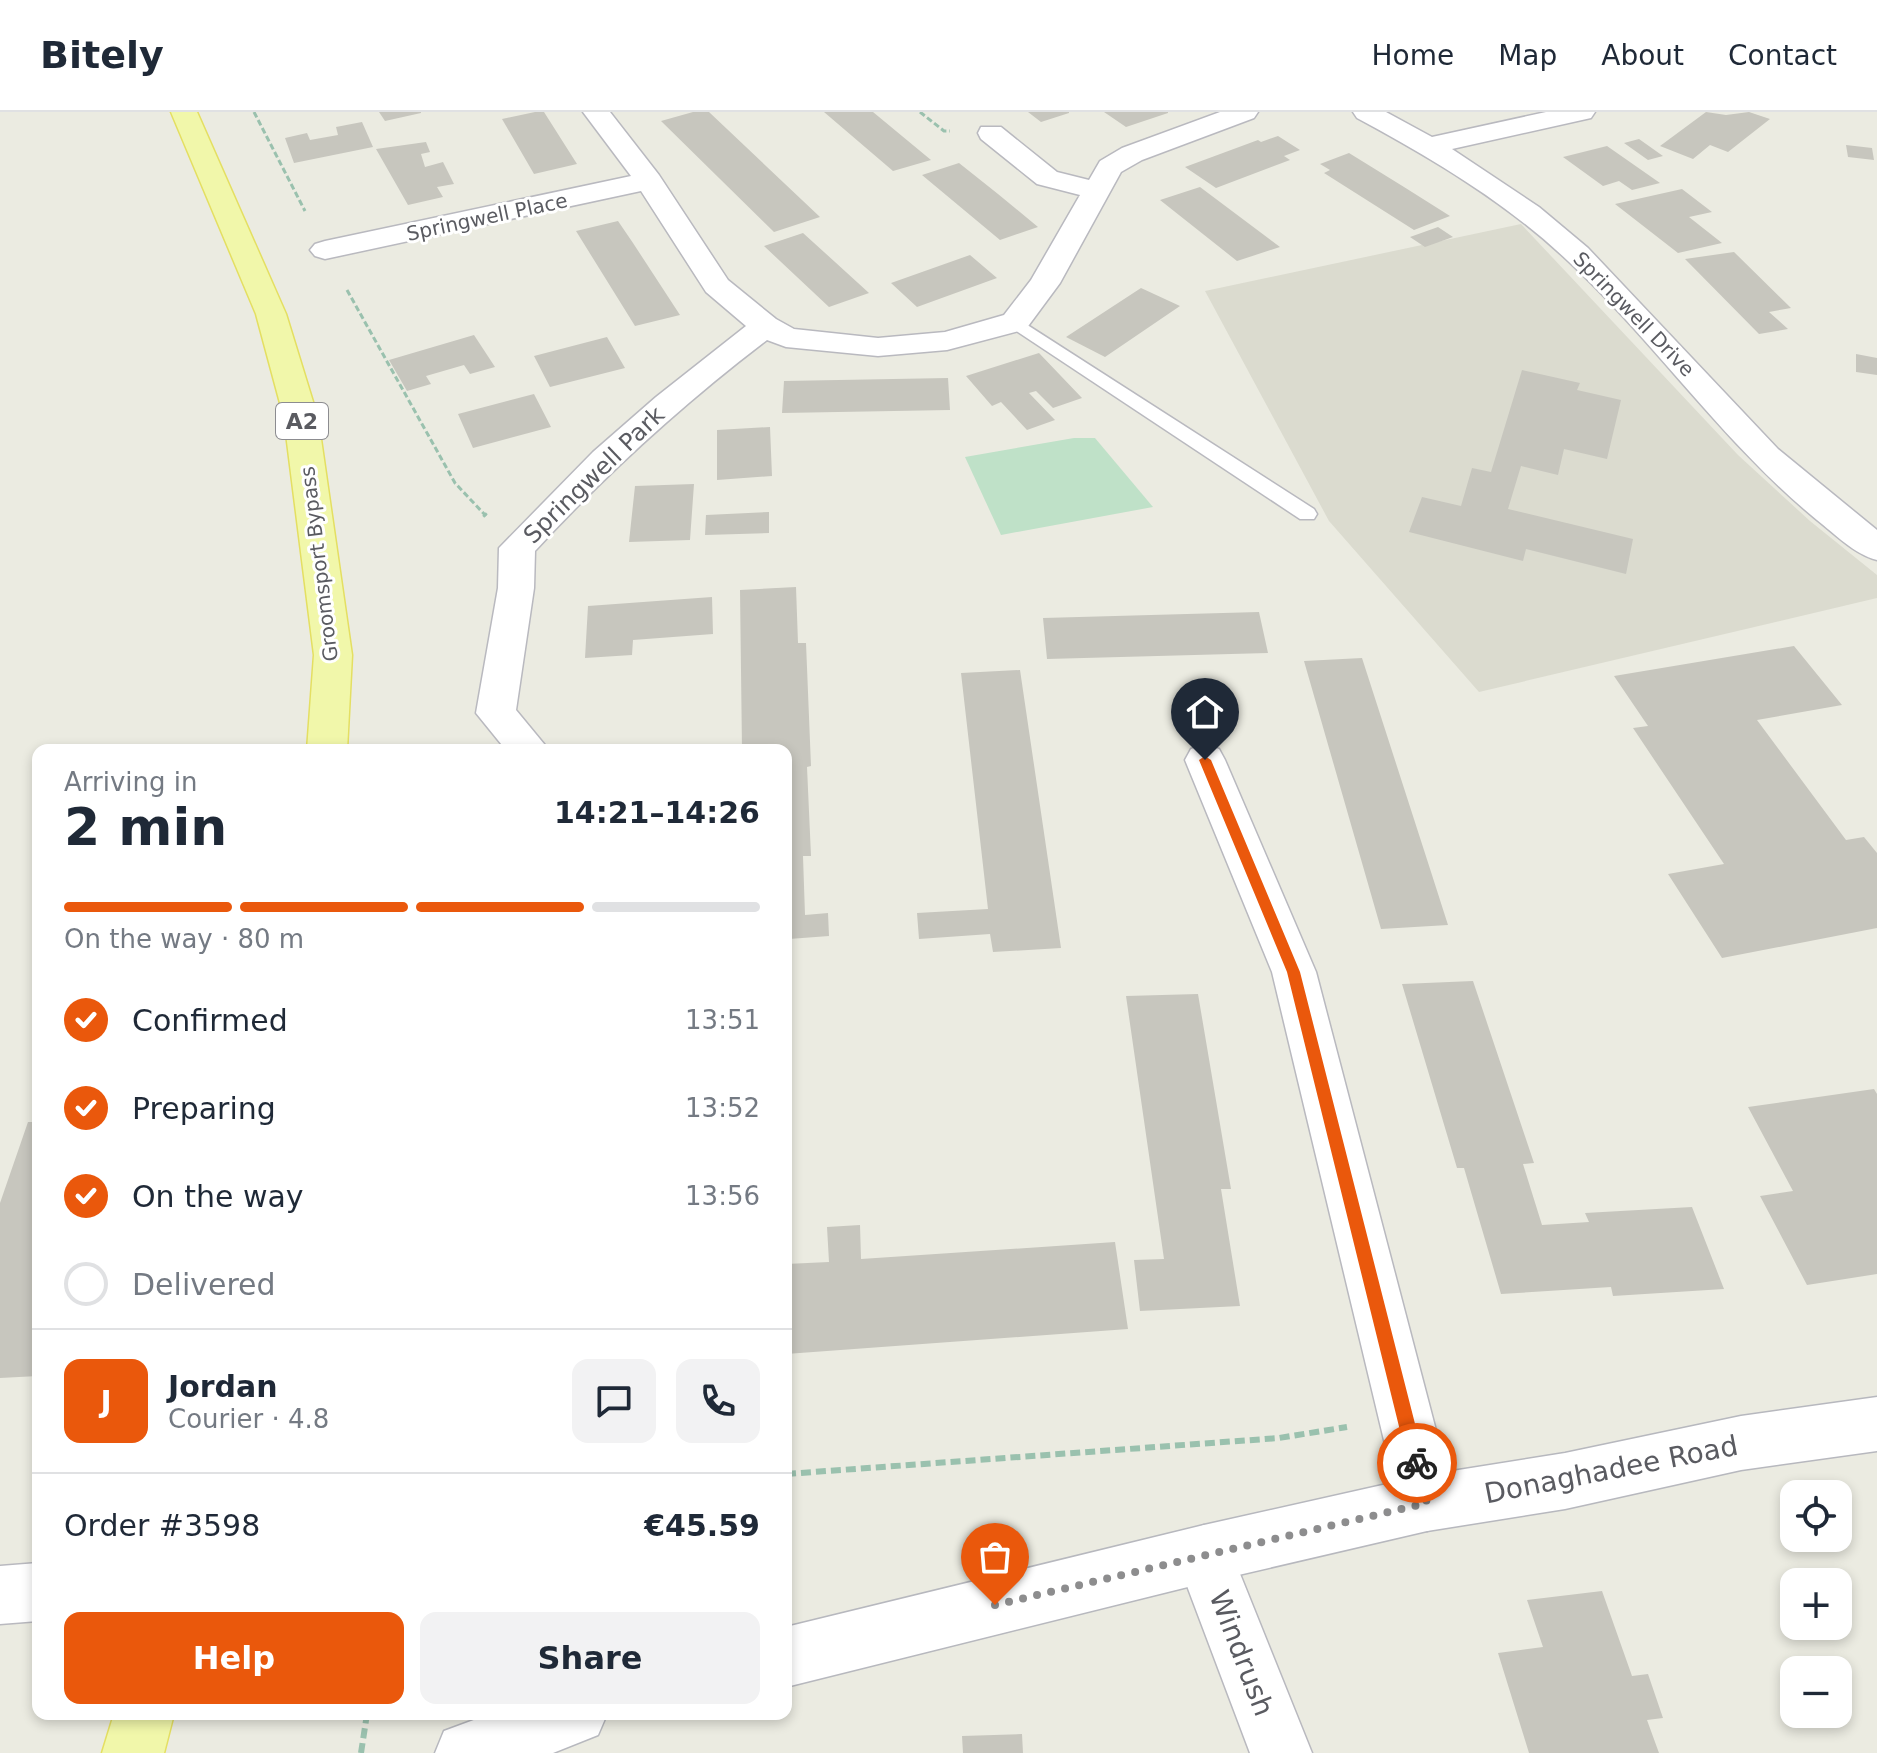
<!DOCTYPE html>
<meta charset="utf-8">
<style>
body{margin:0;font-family:"DejaVu Sans",sans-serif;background:#f2f2f3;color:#1f2937;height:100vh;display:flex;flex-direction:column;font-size:30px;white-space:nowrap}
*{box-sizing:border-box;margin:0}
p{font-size:26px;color:#747a83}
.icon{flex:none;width:44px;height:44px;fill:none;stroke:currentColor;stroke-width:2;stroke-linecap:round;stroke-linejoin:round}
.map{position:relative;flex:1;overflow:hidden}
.sheet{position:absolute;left:32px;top:632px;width:760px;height:976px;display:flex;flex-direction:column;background:#fff;border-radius:16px;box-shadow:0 4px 12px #0003}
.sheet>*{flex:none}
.buttons{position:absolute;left:1780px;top:1368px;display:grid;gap:16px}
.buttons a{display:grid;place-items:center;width:72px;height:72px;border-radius:16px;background:#fff;box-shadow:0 4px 12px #0003;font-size:40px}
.pin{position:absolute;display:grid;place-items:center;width:68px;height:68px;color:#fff;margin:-82px -34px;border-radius:50% 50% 50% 0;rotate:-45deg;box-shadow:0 0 8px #0007}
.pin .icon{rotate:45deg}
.courier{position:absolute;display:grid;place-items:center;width:80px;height:80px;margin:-40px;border:6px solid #ea580c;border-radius:50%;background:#fff;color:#222;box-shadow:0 2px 10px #0007}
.headline em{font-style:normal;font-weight:700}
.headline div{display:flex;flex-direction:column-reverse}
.headline{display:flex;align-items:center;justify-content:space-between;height:136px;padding:0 32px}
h1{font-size:52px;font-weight:700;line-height:60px}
.bar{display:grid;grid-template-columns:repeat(4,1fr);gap:12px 8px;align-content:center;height:96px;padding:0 32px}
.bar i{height:10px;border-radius:6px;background:#e0e1e3}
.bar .on{background:#ea580c}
.bar p{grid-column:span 4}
.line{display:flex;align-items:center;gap:20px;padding:0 32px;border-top:2px solid #e0e1e3}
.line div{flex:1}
.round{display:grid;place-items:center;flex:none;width:84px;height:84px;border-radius:16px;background:#f2f2f3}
ol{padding:0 32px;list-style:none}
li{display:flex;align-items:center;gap:24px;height:88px}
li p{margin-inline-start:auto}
li .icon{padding:8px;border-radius:50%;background:#ea580c;color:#fff;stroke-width:4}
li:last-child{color:#747a83}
li i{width:44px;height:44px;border:4px solid #e0e1e3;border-radius:50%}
.primary-button{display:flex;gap:16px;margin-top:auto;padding:16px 32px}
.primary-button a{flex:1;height:92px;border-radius:16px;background:#ea580c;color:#fff;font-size:32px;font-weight:700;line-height:92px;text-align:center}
.primary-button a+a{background:#f2f2f3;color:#1f2937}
header{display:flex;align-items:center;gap:48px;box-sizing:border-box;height:112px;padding:0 40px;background:#fff;border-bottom:2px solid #e0e1e3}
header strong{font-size:38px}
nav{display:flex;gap:44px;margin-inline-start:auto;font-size:28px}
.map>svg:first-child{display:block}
.education{fill:#dbdbcf}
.green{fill:#bfe1c8}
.building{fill:#c7c6be}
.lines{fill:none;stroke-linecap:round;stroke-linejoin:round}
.service-casing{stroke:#b9b9bf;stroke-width:3}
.minor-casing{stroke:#b9b9bf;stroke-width:3}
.tertiary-casing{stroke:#b9b9bf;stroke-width:3}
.secondary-casing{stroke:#b7b8be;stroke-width:3}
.primary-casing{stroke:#e4df62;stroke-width:3}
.path-far2{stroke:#9ac1ae;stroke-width:3;stroke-dasharray:6 3;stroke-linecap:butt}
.path-far1{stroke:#9ac1ae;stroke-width:5;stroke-dasharray:7 4;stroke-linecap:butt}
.path{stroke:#9ac1ae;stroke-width:6;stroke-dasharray:10 5;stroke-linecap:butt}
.service{fill:#fff;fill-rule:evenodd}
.minor{fill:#fff;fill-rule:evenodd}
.tertiary{fill:#fff;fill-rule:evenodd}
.secondary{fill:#fff;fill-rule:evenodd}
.primary{fill:#f1f7aa;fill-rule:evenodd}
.route{fill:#ea580c}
.done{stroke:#8d8d8e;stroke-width:8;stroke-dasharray:0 14.4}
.labels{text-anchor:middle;stroke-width:6;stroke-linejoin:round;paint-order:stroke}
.far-street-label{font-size:20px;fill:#5a5b61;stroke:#fff}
.shield{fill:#fff;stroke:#8c8c90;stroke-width:2}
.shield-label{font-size:22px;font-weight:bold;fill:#5a5b61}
.street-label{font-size:24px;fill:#5a5b61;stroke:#fff}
.near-street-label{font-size:28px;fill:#5a5b61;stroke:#fff}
</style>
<header>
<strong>Bitely</strong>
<nav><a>Home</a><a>Map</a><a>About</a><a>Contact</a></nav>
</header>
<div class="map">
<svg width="1877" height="1641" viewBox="0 0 1877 1641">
<rect width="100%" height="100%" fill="#ebebe1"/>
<!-- education -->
<path class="education" d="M 1521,112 L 1738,343 L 1810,409 L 1877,463 L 1877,486 L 1479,580 L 1329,409 L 1205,179 Z"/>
<!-- green -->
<path class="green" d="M 1074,326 L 1095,326 L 1153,395 L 1001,423 L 965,345 Z"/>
<!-- building -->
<path class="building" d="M 379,0 L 421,0 L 421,1 L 385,9 Z
M 535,0 L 544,0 L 577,52 L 534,62 L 502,7 Z
M 693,0 L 709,0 L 820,105 L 774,120 L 661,9 Z
M 824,0 L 873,0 L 931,48 L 893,59 Z
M 1028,0 L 1069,0 L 1069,1 L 1041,10 Z
M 1104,0 L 1168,0 L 1168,1 L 1126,15 Z
M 1706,0 L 1726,3 L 1749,0 L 1770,7 L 1728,40 L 1710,33 L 1693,47 L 1660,34 Z
M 362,10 L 373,35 L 294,51 L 285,26 L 307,21 L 310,28 L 338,23 L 336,15 Z
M 1278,24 L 1300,38 L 1284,44 L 1290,48 L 1216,76 L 1185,55 L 1258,28 L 1261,30 Z
M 1639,27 L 1663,44 L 1648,48 L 1624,31 Z
M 426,30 L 430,40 L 421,42 L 425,55 L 443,50 L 454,72 L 437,75 L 443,85 L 408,93 L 376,37 Z
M 1846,33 L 1872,36 L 1874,48 L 1848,45 Z
M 1607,34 L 1660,71 L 1632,78 L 1619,69 L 1603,74 L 1563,45 Z
M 1349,41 L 1404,75 L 1450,104 L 1414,118 L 1324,61 L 1330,58 L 1320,52 Z
M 959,51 L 998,82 L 1038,115 L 1000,128 L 922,63 Z
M 1200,75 L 1280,135 L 1237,149 L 1160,88 Z
M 1682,77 L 1712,100 L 1689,105 L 1722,131 L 1678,141 L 1615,92 Z
M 618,109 L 633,131 L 680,203 L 635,214 L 576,119 Z
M 1438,115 L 1453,125 L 1425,135 L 1410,125 Z
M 803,121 L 835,150 L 869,181 L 829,195 L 764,134 Z
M 1734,140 L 1791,196 L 1769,200 L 1788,217 L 1759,222 L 1685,147 Z
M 970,143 L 997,166 L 917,195 L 891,171 Z
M 1141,176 L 1180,194 L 1105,245 L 1066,225 Z
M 474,223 L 495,255 L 470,262 L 464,253 L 426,264 L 431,272 L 407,279 L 389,248 Z
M 607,225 L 625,256 L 550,275 L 534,244 Z
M 1039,241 L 1082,286 L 1053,296 L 1036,279 L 1029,281 L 1055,308 L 1027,318 L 1001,290 L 992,294 L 966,264 Z
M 1856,242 L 1877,246 L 1877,263 L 1856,260 Z
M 1522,258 L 1580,271 L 1577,278 L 1621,288 L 1607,347 L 1564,337 L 1558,363 L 1521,354 L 1508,397 L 1633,427 L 1626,462 L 1526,437 L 1523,449 L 1409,420 L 1422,385 L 1461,394 L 1472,356 L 1491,360 Z
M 948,266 L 950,298 L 782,301 L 784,269 Z
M 534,282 L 551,315 L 473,336 L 458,302 Z
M 770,315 L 772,364 L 717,368 L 717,318 Z
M 694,372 L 690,428 L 629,430 L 635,374 Z
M 769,400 L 769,421 L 705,423 L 706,403 Z
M 796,475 L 798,531 L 806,531 L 811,654 L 807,655 L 811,744 L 803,744 L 805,803 L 828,801 L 829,824 L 789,827 L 788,814 L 786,814 L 786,638 L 742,638 L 740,478 Z
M 712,485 L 713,522 L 633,528 L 632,543 L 585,546 L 588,494 Z
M 1259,500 L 1268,541 L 1047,547 L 1043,506 Z
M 1794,534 L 1842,593 L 1757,608 L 1846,728 L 1864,725 L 1877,741 L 1877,816 L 1722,846 L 1668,762 L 1724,752 L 1633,616 L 1648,614 L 1614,564 Z
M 1362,546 L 1432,763 L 1448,813 L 1381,817 L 1304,549 Z
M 1020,558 L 1061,836 L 993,840 L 990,822 L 919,827 L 917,801 L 988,797 L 961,561 Z
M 1473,869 L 1534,1051 L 1523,1052 L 1542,1113 L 1589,1110 L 1585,1101 L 1692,1095 L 1724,1177 L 1613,1184 L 1611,1175 L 1501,1182 L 1464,1056 L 1457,1056 L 1402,872 Z
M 1198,882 L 1231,1077 L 1221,1077 L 1240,1194 L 1140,1199 L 1134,1148 L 1164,1147 L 1126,884 Z
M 1874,977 L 1877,982 L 1877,1162 L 1807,1173 L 1760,1084 L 1793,1079 L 1748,995 Z
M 28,1010 L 38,1010 L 38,1264 L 0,1266 L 0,1091 Z
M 860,1113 L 861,1147 L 1115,1130 L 1128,1217 L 786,1242 L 786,1152 L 829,1150 L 827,1115 Z
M 1602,1479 L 1632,1564 L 1648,1562 L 1663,1606 L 1647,1608 L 1659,1641 L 1529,1641 L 1498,1541 L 1543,1535 L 1527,1488 Z
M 1022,1622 L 1023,1641 L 963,1641 L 962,1624 Z"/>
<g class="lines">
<!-- service casing -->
<g class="service-casing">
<path id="service" d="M 1015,205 L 1314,397 L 1317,402 L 1314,407 L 1300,407 L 1009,214 L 1006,210 Z"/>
</g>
<!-- minor casing -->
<g class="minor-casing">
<path id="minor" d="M 583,0 L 610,0 L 659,63 L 728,168 L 776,207 L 794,217 L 878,226 L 945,220 L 1004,203 L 1031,168 L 1080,83 L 1037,72 L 981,27 L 978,21 L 981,15 L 1001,15 L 1057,60 L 1089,68 L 1100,49 L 1122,36 L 1220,0 L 1258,0 L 1254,6 L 1142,48 L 1121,60 L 1060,171 L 1026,217 L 947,238 L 878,244 L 786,235 L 767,228 C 683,292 606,362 535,439 L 534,476 L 516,598 L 549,638 L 506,638 L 476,601 L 498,476 L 499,436 L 593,340 L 656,285 L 746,214 L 706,180 L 641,79 L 325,147 L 315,144 L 310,138 L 315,132 L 325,129 L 631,64 Z
M 1353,0 L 1386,0 L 1432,25 L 1546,0 L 1595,0 L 1591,6 L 1452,37 L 1539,95 L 1588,136 L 1778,337 L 1877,418 L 1877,448 C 1854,442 1835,422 1817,408 C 1723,331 1656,231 1568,149 C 1506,90 1431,46 1357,6 Z
M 1205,633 L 1219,637 L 1225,648 L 1316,860 L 1455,1391 L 1447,1411 L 1427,1419 L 1407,1411 L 1399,1391 L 1272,860 L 1185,648 L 1191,637 Z
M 1204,1413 L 1224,1422 L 1312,1641 L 1250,1641 L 1175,1442 L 1184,1422 Z"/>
</g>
<!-- tertiary casing -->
<g class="tertiary-casing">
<path id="tertiary" d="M 38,1451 L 38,1509 L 0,1512 L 0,1454 Z"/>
</g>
<!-- secondary casing -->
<g class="secondary-casing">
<path id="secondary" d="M 1877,1285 L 1877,1339 L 1741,1358 L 1565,1397 L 1427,1419 L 1204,1471 L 786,1575 L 786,1515 L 1204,1413 L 1427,1363 L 1565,1341 L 1741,1304 Z
M 490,1602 L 607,1602 L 598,1623 L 553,1641 L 435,1641 L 444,1619 Z"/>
</g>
<!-- primary casing -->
<g class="primary-casing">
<path id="primary" d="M 171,0 L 197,0 L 286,202 L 318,306 L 352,543 L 347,638 L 307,638 L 314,543 L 284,306 L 256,202 Z
M 114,1602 L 174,1602 L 164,1641 L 102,1641 Z"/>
</g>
<!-- path-far2 -->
<path class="path-far2" d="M 254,0 L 305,99
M 920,0 L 944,19 L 950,19
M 347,178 L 455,371 L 486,404"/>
<!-- path-far1 -->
<path class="path-far1" d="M 484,402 L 486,404"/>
<!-- path -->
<path class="path" d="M 786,1362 L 1279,1326 L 1347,1315
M 361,1641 L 367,1602"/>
<!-- service -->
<use href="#service" class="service"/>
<!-- minor -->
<use href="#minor" class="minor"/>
<!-- tertiary -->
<use href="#tertiary" class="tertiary"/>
<!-- secondary -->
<use href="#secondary" class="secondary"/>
<!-- primary -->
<use href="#primary" class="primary"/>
</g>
<!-- route -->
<path class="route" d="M 1205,644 L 1211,648 L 1300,860 L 1425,1351 L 1417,1360 L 1408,1351 L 1287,860 L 1199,648 Z"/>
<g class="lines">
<!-- done -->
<path class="done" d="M 995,1493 L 1427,1391 L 1417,1351"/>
</g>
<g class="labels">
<!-- far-street labels -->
<g class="far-street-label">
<text transform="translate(487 105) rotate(-12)" y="7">Springwell Place</text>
<text transform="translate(1634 202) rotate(46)" y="7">Springwell Drive</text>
<text transform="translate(319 452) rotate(-97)" y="7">Groomsport Bypass</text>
</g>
<!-- shield labels -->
<rect class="shield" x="276" y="291" width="52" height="36" rx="6"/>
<g class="shield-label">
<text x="302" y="317">A2</text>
</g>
<!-- street labels -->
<g class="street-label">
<text transform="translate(594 363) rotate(-44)" y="8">Springwell Park</text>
</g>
<!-- near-street labels -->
<g class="near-street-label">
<text transform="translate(1611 1357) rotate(-11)" y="10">Donaghadee Road</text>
<text transform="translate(1242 1541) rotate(69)" y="10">Windrush</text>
</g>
</g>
</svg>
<div class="buttons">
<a><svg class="icon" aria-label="locate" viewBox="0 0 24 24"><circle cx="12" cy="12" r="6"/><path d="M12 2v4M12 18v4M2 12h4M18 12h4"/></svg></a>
<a>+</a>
<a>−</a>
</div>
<div class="pin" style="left:995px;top:1493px;background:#ea580c"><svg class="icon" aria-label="bag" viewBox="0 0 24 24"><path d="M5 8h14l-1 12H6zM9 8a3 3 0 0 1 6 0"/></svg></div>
<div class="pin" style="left:1205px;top:648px;background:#1f2937"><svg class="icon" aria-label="home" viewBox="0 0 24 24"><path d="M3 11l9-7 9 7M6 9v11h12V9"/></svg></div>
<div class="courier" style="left:1417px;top:1351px"><svg class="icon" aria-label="bike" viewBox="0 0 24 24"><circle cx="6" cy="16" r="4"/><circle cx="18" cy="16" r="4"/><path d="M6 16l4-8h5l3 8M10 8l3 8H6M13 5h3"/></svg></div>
<section class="sheet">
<div class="headline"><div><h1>2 min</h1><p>Arriving in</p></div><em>14:21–14:26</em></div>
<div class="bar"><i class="on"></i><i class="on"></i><i class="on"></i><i></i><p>On the way · 80 m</p></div>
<ol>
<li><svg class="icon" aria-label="check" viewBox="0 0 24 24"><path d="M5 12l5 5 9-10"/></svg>Confirmed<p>13:51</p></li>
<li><svg class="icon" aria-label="check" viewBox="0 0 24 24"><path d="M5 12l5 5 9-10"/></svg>Preparing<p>13:52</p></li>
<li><svg class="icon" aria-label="check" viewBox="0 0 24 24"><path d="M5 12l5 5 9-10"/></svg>On the way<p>13:56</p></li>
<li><i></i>Delivered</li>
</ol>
<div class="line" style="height:144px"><b class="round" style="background:#ea580c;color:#fff">J</b><div><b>Jordan</b><p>Courier · 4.8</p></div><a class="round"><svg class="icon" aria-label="chat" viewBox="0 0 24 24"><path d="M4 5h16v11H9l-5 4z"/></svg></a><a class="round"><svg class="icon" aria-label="phone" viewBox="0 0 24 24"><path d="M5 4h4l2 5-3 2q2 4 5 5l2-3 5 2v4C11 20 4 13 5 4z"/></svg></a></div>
<div class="line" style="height:104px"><div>Order #3598</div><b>€45.59</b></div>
<div class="primary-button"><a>Help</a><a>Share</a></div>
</section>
</div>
